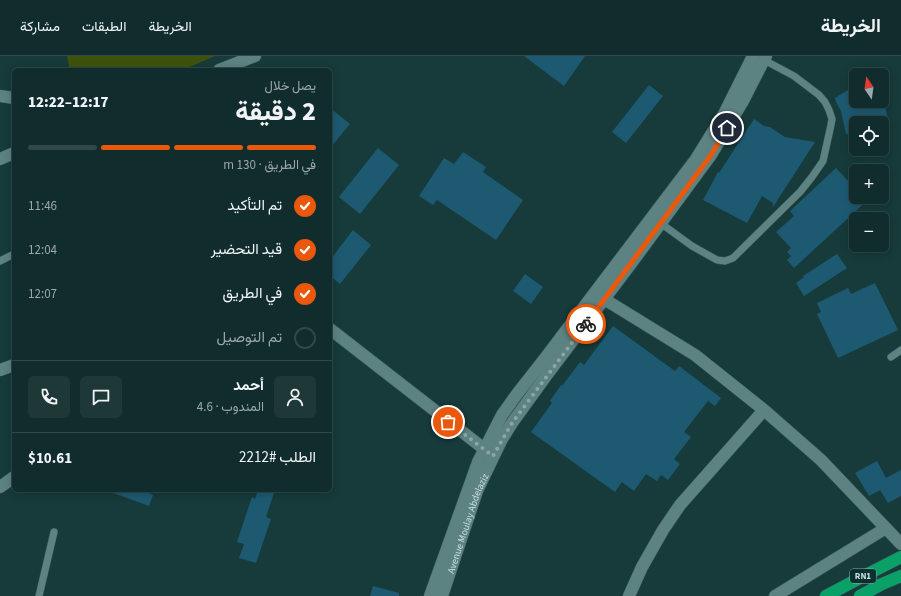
<!DOCTYPE html>
<html lang="ar">
<meta charset="utf-8">
<style>
body{margin:0;font-family:"Source Sans 3",Vazirmatn,sans-serif;background:#1e3838;color:#f1f3f6;direction:rtl;height:100vh;display:flex;flex-direction:column;font-size:15px;white-space:nowrap}
*{box-sizing:border-box;margin:0}
p{font-size:13px;color:#9ca7a9}
.icon{flex:none;width:22px;height:22px;fill:none;stroke:currentColor;stroke-width:2;stroke-linecap:round;stroke-linejoin:round}
.map{position:relative;flex:1;overflow:hidden;direction:ltr}
.drawer{position:absolute;left:12px;top:12px;width:320px;height:424px;display:flex;flex-direction:column;background:#102c2c;border-radius:6px;box-shadow:0 2px 10px #0003,0 0 0 1px #304848;direction:rtl}
.drawer>*{flex:none}
.needle{width:26px;rotate:347deg}
.fabs{position:absolute;left:849px;top:12px;display:grid;gap:8px}
.fabs a{display:grid;place-items:center;width:40px;height:40px;border-radius:6px;background:#102c2c;box-shadow:0 2px 10px #0003,0 0 0 1px #304848;font-size:20px}
.pin{position:absolute;display:grid;place-items:center;width:34px;height:34px;color:#fff;margin:-17px;border:2px solid #fff;border-radius:50%;box-shadow:0 1px 4px #0007}
.courier{position:absolute;display:grid;place-items:center;width:40px;height:40px;margin:-20px;border:3px solid #ea580c;border-radius:50%;background:#fff;color:#222;box-shadow:0 1px 5px #0007}
.headline em{font-style:normal;font-weight:800}
.headline div{display:flex;flex-direction:column-reverse}
.headline{display:flex;align-items:center;justify-content:space-between;height:68px;padding:0 16px}
h1{font-size:26px;font-weight:800;line-height:30px}
.bar{display:grid;grid-template-columns:repeat(4,1fr);gap:6px 4px;align-content:center;height:48px;padding:0 16px}
.bar i{height:5px;border-radius:3px;background:#304848}
.bar .current{background:#ea580c}
.bar p{grid-column:span 4}
.line{display:flex;align-items:center;gap:10px;padding:0 16px;border-top:1px solid #304848}
.line div{flex:1}
.round{display:grid;place-items:center;flex:none;width:42px;height:42px;border-radius:6px;background:#1e3838}
ol{padding:0 16px;list-style:none}
li{display:flex;align-items:center;gap:12px;height:44px}
li p{margin-inline-start:auto}
li .icon{padding:4px;border-radius:50%;background:#ea580c;color:#fff;stroke-width:4}
li:last-child{color:#9ca7a9}
li i{width:22px;height:22px;border:2px solid #304848;border-radius:50%}
header{display:flex;align-items:center;gap:24px;box-sizing:border-box;height:56px;padding:0 20px;background:#102c2c;border-bottom:1px solid #304848}
header strong{font-size:19px}
nav{display:flex;gap:22px;margin-inline-start:auto;font-size:14px}
.map>svg:first-child{display:block}
.green{fill:#3e520d}
.building{fill:#1d5a72}
.lines{fill:none;stroke-linecap:round;stroke-linejoin:round}
.lane-casing{stroke:#395656;stroke-width:8}
.street-casing{stroke:#395656;stroke-width:13}
.secondary-casing{stroke:#395656;stroke-width:13}
.highway-casing{stroke:#395656;stroke-width:13}
.lane{stroke:#5c8281;stroke-width:7}
.street{stroke:#5c8281;stroke-width:12}
.secondary{stroke:#5c8281;stroke-width:12}
.highway{stroke:#0aa169;stroke-width:12}
.done{stroke:#8ca6a5;stroke-width:4;stroke-dasharray:0 7.2}
.route{stroke:#ea580c;stroke-width:5}
.labels{text-anchor:middle;stroke-width:3.5;stroke-linejoin:round;paint-order:stroke}
.shield{fill:#0a3030;stroke:#91aaaa;stroke-width:1}
.shield-label{font-size:9px;font-weight:bold;fill:#cbdfde}
.street-label{font-size:10px;fill:#cbdfde;stroke:#0a3030}
</style>
<header>
<strong>الخريطة</strong>
<nav><a>الخريطة</a><a>الطبقات</a><a>مشاركة</a></nav>
</header>
<div class="map">
<svg width="901" height="540" viewBox="0 0 901 540">
<rect width="100%" height="100%" fill="#163b3a"/>
<!-- green -->
<path class="green" d="M 67,0 L 215,0 L 183,14 L 70,14 Z"/>
<!-- building -->
<path class="building" d="M 524,0 L 585,0 L 564,30 Z
M 649,29 L 663,40 L 626,87 L 612,76 Z
M 856,29 L 856,45 L 884,45 L 888,64 L 880,66 L 880,67 L 856,67 L 856,76 L 846,78 L 841,55 L 836,46 L 835,42 Z
M 330,52 L 350,68 L 330,92 Z
M 754,63 L 764,70 L 770,71 L 785,81 L 815,86 L 773,151 L 773,147 L 762,140 L 747,167 L 703,144 L 718,116 L 719,117 Z
M 378,92 L 399,109 L 360,158 L 339,141 Z
M 463,96 L 486,111 L 483,116 L 523,144 L 496,184 L 437,144 L 433,149 L 419,140 L 444,102 L 454,108 Z
M 836,112 L 856,133 L 856,141 L 871,141 L 794,212 L 787,204 L 791,200 L 787,196 L 791,192 L 776,176 L 794,160 L 790,155 Z
M 353,174 L 371,189 L 340,228 L 330,220 L 330,204 Z
M 837,198 L 847,212 L 804,240 L 796,227 L 804,221 L 803,220 Z
M 525,218 L 543,231 L 531,248 L 513,235 Z
M 875,227 L 898,274 L 838,302 L 817,258 L 821,256 L 817,247 L 848,232 L 851,238 Z
M 613,270 L 675,315 L 679,310 L 721,342 L 715,350 L 708,345 L 684,376 L 691,381 L 674,403 L 680,408 L 668,424 L 661,419 L 657,425 L 646,418 L 634,435 L 622,426 L 615,436 L 531,376 L 552,347 L 550,345 L 561,329 L 562,330 L 580,306 L 584,309 Z
M 877,405 L 886,422 L 901,414 L 901,440 L 888,447 L 880,434 L 869,440 L 855,417 Z
M 108,434 L 147,434 L 146,436 L 153,439 L 149,450 L 108,435 Z
M 258,434 L 275,434 L 266,461 L 271,463 L 256,507 L 239,502 L 244,488 L 237,486 L 252,441 L 255,443 Z
M 373,530 L 399,537 L 399,540 L 370,540 Z"/>
<g class="lines">
<!-- lane casing -->
<g class="lane-casing">
<path id="lane" d="M 659,166 L 692,190 L 717,204 L 725,205 L 733,202 L 800,136 L 812,121 L 823,105 L 831,69 L 832,63 L 829,54 L 825,46 L 819,39 L 794,20 L 764,4
M 0,205 L 14,198
M 891,301 L 901,294
M 39,540 L 54,476"/>
</g>
<!-- street casing -->
<g class="street-casing">
<path id="street" d="M 0,40 L 14,42
M 604,243 L 695,299 L 764,354 L 821,404 L 901,488
M 330,273 L 492,399
M 0,314 L 14,309
M 0,431 L 14,421
M 629,540 L 642,511 L 663,474 L 680,449 L 764,354
M 775,540 L 886,472"/>
</g>
<!-- secondary casing -->
<g class="secondary-casing">
<g id="secondary">
<path d="M 219,14 L 255,0"/>
<path d="M 0,103 L 14,97"/>
<path d="M 430,540 L 478,406 L 502,359 L 517,338 L 546,301 L 696,103 L 724,58 L 753,0"/>
<path id="s1" d="M 442,540 L 477,435 L 502,383 L 512,367 L 546,320 L 630,209 L 711,99 L 743,45 L 766,0"/>
</g>
</g>
<!-- highway casing -->
<g class="highway-casing">
<path id="highway" d="M 826,540 L 858,523 L 901,501
M 860,540 L 882,528 L 901,520"/>
</g>
<!-- lane -->
<use href="#lane" class="lane"/>
<!-- street -->
<use href="#street" class="street"/>
<!-- secondary -->
<use href="#secondary" class="secondary"/>
<!-- highway -->
<use href="#highway" class="highway"/>
</g>
<g class="lines">
<!-- done -->
<path class="done" d="M 448,366 L 493,400 L 512,367 L 586,268"/>
<!-- route -->
<path class="route" d="M 586,268 L 711,99 L 727,72"/>
</g>
<g class="labels">
<!-- shield labels -->
<rect class="shield" x="850" y="513" width="26" height="14" rx="3"/>
<g class="shield-label">
<text x="863" y="523">RN1</text>
</g>
<!-- street labels -->
<g class="street-label">
<text dy="4" stroke="none"><textPath href="#s1" startOffset="77">Avenue Moulay Abdelaziz</textPath></text>
</g>
</g>
</svg>
<div class="fabs">
<a><svg class="needle" viewBox="-14 -14 28 28"><path d="M0-13l5 13h-10z" fill="#e53935"/><path d="M0 13l5-13h-10z" fill="#9ca7a9"/></svg></a>
<a><svg class="icon" aria-label="locate" viewBox="0 0 24 24"><circle cx="12" cy="12" r="6"/><path d="M12 2v4M12 18v4M2 12h4M18 12h4"/></svg></a>
<a>+</a>
<a>−</a>
</div>
<div class="pin" style="left:448px;top:366px;background:#ea580c"><svg class="icon" aria-label="bag" viewBox="0 0 24 24"><path d="M5 8h14l-1 12H6zM9 8a3 3 0 0 1 6 0"/></svg></div>
<div class="pin" style="left:727px;top:72px;background:#1f2937"><svg class="icon" aria-label="home" viewBox="0 0 24 24"><path d="M3 11l9-7 9 7M6 9v11h12V9"/></svg></div>
<div class="courier" style="left:586px;top:268px"><svg class="icon" aria-label="bike" viewBox="0 0 24 24"><circle cx="6" cy="16" r="4"/><circle cx="18" cy="16" r="4"/><path d="M6 16l4-8h5l3 8M10 8l3 8H6M13 5h3"/></svg></div>
<section class="drawer">
<div class="headline"><div><h1>2 دقيقة</h1><p>يصل خلال</p></div><em>12:17–12:22</em></div>
<div class="bar"><i class="current"></i><i class="current"></i><i class="current"></i><i></i><p>في الطريق · 130 m</p></div>
<ol>
<li><svg class="icon" aria-label="check" viewBox="0 0 24 24"><path d="M5 12l5 5 9-10"/></svg>تم التأكيد<p>11:46</p></li>
<li><svg class="icon" aria-label="check" viewBox="0 0 24 24"><path d="M5 12l5 5 9-10"/></svg>قيد التحضير<p>12:04</p></li>
<li><svg class="icon" aria-label="check" viewBox="0 0 24 24"><path d="M5 12l5 5 9-10"/></svg>في الطريق<p>12:07</p></li>
<li><i></i>تم التوصيل</li>
</ol>
<div class="line" style="height:72px"><a class="round"><svg class="icon" aria-label="person" viewBox="0 0 24 24"><circle cx="12" cy="8" r="4"/><path d="M4 21q1-7 8-7t8 7"/></svg></a><div><b>أحمد</b><p>المندوب · 4.6</p></div><a class="round"><svg class="icon" aria-label="chat" viewBox="0 0 24 24"><path d="M4 5h16v11H9l-5 4z"/></svg></a><a class="round"><svg class="icon" aria-label="phone" viewBox="0 0 24 24"><path d="M5 4h4l2 5-3 2q2 4 5 5l2-3 5 2v4C11 20 4 13 5 4z"/></svg></a></div>
<div class="line" style="height:52px"><div>الطلب #2212</div><b>$10.61</b></div>
</section>
</div>
